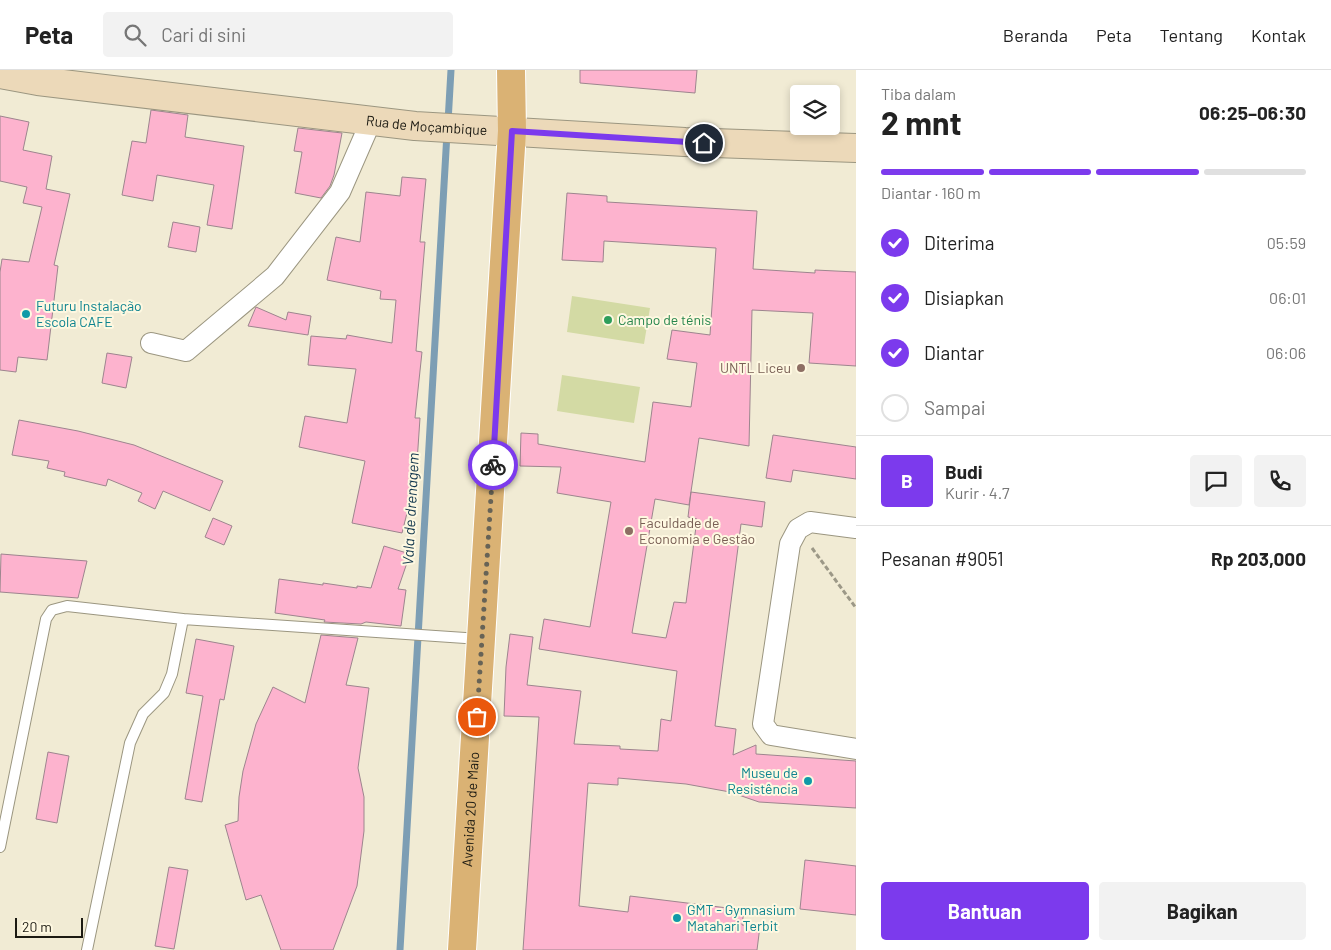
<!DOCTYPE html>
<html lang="id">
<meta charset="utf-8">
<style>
body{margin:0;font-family:Barlow,sans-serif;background:#f2f2f2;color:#222;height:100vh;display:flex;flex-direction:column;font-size:19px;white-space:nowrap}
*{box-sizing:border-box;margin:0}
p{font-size:16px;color:#767676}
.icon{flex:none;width:28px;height:28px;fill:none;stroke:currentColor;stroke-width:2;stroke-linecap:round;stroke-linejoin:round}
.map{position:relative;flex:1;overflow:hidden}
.sheet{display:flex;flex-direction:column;background:#fff;width:475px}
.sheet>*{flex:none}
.buttons{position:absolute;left:790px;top:15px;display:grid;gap:10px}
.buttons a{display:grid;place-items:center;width:50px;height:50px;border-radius:5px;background:#fff;box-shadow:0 2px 8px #0003;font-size:25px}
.scale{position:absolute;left:15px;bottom:12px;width:68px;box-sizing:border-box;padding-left:5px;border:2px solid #1c1a12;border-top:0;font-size:14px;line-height:18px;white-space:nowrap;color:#1c1a12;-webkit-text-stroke:4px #fef8e1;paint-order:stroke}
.pin{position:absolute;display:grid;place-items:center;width:42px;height:42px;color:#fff;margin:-21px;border:2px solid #fff;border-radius:50%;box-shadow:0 1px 5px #0007}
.courier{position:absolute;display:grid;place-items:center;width:50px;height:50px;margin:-25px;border:4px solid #7c3aed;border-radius:50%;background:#fff;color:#222;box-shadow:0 1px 6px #0007}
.summary em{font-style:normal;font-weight:700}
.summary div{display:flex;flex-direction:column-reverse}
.summary{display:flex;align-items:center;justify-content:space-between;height:85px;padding:0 25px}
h1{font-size:32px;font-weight:700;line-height:38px}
.bar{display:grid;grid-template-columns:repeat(4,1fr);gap:8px 5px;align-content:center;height:60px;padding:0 25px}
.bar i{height:6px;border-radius:4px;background:#e0e0e0}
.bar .on{background:#7c3aed}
.bar p{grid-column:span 4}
.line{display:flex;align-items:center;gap:12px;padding:0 25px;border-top:1px solid #e0e0e0}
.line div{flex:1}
.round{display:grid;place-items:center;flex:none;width:52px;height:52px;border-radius:5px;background:#f2f2f2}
ol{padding:0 25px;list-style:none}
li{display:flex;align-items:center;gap:15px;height:55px}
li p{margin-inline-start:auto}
li .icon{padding:5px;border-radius:50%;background:#7c3aed;color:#fff;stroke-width:4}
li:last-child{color:#767676}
li i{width:28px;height:28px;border:2px solid #e0e0e0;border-radius:50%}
.button{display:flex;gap:10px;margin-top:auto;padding:10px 25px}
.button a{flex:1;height:58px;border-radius:5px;background:#7c3aed;color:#fff;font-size:20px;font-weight:700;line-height:58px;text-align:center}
.button a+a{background:#f2f2f2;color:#222}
header{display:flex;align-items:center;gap:30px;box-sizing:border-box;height:70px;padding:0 25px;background:#fff;border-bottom:1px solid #e0e0e0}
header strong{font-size:24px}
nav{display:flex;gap:28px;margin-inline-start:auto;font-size:18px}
.search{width:350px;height:45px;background:#f2f2f2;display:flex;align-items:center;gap:12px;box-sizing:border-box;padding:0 18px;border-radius:5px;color:#767676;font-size:19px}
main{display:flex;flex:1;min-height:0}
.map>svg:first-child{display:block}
.green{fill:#d3daa4}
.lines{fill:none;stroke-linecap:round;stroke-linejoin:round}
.stream{stroke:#7d9eb4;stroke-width:7}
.building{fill:#fdb3ce;stroke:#9d858e}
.lane-casing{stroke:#9b9680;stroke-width:12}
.street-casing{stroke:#9b9680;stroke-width:22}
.secondary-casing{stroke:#9b9680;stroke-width:30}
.primary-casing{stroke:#fff;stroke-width:30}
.path{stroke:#9c9887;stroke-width:3;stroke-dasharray:5 2.5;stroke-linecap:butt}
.lane{stroke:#fff;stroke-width:10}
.street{stroke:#fff;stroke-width:20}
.secondary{stroke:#ecd9b9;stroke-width:28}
.primary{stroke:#dab274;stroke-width:28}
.done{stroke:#676356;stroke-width:5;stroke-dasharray:0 9}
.route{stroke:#7c3aed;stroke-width:6}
.culture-dot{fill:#0f9aa8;stroke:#fef8e1;stroke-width:2}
.leisure-dot{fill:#2e9e5b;stroke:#fef8e1;stroke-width:2}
.education-dot{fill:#8d6e63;stroke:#fef8e1;stroke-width:2}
.labels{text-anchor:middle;stroke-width:4;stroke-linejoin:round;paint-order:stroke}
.street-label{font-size:14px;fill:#1c1a12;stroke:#fef8e1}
.culture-label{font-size:14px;fill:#0d838f;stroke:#fef8e1;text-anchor:start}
.leisure-label{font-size:14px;fill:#27864d;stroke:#fef8e1;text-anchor:start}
.education-label{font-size:14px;fill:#785e54;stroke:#fef8e1;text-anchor:end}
.water-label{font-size:15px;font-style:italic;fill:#11364d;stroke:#fef8e1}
</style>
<header>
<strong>Peta</strong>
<div class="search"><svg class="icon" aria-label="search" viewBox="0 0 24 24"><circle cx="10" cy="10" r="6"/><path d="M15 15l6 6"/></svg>Cari di sini</div>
<nav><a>Beranda</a><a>Peta</a><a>Tentang</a><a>Kontak</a></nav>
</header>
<main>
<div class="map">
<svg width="856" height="880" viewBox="0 0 856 880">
<rect width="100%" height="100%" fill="#f1ebd4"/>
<!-- green -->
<path class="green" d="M 572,226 L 650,238 L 644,274 L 567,262 Z
M 562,305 L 640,317 L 634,353 L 557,341 Z"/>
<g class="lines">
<!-- stream -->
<path class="stream" d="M 448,52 L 451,0
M 400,880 L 447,63"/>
</g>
<!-- building -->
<path class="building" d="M 580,0 L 697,0 L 695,23 L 580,13 Z
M 151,40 L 188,45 L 185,67 L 244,76 L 232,159 L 207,155 L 214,115 L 157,105 L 153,131 L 122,125 L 132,71 L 146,73 Z
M 0,46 L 29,52 L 23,80 L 52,86 L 46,119 L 70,124 L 54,195 L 58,196 L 47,290 L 18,287 L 16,302 L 0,300 L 0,202 L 2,189 L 29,192 L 42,137 L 23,133 L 27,117 L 0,111 Z
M 298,58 L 342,63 L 334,105 L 330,116 L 321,128 L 295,123 L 302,82 L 294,81 Z
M 402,107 L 426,109 L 420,172 L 425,172 L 416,281 L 422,282 L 415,348 L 420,348 L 416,407 L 402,463 L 352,453 L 365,391 L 299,377 L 305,346 L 347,353 L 356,299 L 308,295 L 311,266 L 346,269 L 347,265 L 392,273 L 396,230 L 380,229 L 381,221 L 327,210 L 336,167 L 360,172 L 366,122 L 400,126 Z
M 567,123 L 607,126 L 607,132 L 757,141 L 753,199 L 815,203 L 815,200 L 856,202 L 856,296 L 809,293 L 813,243 L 752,240 L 749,376 L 699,368 L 689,435 L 655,429 L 632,563 L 666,568 L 674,532 L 686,533 L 697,449 L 688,447 L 691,422 L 765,432 L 762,457 L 741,454 L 715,656 L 736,659 L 733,685 L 756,675 L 756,684 L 856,691 L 856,738 L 759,732 L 730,722 L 686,714 L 618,708 L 618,715 L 588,713 L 579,836 L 628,842 L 630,826 L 744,840 L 742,855 L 760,856 L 757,880 L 523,880 L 539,647 L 504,646 L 506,597 L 510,564 L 533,567 L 527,615 L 581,621 L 574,674 L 620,676 L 620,679 L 658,681 L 661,649 L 671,651 L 677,601 L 539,579 L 544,549 L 590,557 L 611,432 L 557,423 L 561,397 L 520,396 L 521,363 L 538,364 L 538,374 L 645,392 L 653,332 L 691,337 L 697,293 L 667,289 L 672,260 L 710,265 L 716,178 L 604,171 L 603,192 L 562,190 Z
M 173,152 L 200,157 L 196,182 L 168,177 Z
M 256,237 L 286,250 L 288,242 L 311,246 L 308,265 L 248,256 Z
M 107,283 L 132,287 L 126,318 L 102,313 Z
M 19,350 L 78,361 L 134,375 L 223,411 L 210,441 L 163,421 L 155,439 L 138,431 L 142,423 L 108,409 L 106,416 L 64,406 L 65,402 L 47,398 L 49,391 L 12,385 Z
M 773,365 L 856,377 L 856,409 L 793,400 L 791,412 L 766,408 Z
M 213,448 L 232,456 L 224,475 L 205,467 Z
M 384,476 L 410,484 L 398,519 L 406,520 L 401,556 L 366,552 L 361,554 L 324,552 L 325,550 L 275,543 L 279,509 L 323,515 L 323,513 L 357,518 L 357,516 L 371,518 Z
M 1,484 L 87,491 L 78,528 L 0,522 Z
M 321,565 L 358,568 L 346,615 L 369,618 L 358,698 L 364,727 L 364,761 L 357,816 L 333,880 L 281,880 L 261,825 L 246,830 L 225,755 L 238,751 L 239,727 L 243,701 L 256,654 L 273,617 L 305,633 Z
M 196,569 L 234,576 L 224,630 L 220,629 L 202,732 L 185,729 L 203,626 L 186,623 Z
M 48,682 L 69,686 L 57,753 L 36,749 Z
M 805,790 L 856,796 L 856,845 L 800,839 Z
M 169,797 L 188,800 L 174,879 L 155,876 Z"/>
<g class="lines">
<!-- lane casing -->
<g class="lane-casing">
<path id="lane" d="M 0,777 L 46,549 L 52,540 L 67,536 L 183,549 L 480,569
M 87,880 L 130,673 L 143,644 L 164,623 L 172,604 L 183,549"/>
</g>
<!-- street casing -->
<g class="street-casing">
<path id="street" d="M 151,273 L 186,281 L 275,206 L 340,122 L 371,51
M 856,458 L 810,452 L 798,459 L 790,474 L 763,654 L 771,665 L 856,679"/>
</g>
<!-- secondary casing -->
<g class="secondary-casing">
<g id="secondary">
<path id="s1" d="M 0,4 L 38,11 L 415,56 L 685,72 L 856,78"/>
</g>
</g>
<!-- primary casing -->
<g class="primary-casing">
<g id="primary">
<path id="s2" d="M 462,880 L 512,61 L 511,0"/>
</g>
</g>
<!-- path -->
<path class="path" d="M 812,478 L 856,538"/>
<!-- lane -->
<use href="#lane" class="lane"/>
<!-- street -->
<use href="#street" class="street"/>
<!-- secondary -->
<use href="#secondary" class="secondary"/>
<!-- primary -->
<use href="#primary" class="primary"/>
</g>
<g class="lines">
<!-- done -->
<path class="done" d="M 477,647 L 493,395"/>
<!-- route -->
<path class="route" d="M 493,395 L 512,61 L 704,73"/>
</g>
<!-- markers -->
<g class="culture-dot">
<circle cx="26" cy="244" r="5"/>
<circle cx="808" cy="711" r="5"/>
<circle cx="677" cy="848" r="5"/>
</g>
<circle class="leisure-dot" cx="608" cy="250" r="5"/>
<g class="education-dot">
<circle cx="801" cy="298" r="5"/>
<circle cx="629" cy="461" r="5"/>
</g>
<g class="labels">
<!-- street labels -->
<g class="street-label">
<text dy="5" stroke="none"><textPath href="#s1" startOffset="430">Rua de Moçambique</textPath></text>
<text dy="5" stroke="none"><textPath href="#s2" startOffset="141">Avenida 20 de Maio</textPath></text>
</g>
<!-- culture labels -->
<g class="culture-label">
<text x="36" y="241">Futuru Instalação<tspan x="36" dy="16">Escola CAFE</tspan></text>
<text x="798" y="708" text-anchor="end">Museu de<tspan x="798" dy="16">Resistência</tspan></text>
<text x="687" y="845">GMT - Gymnasium<tspan x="687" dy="16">Matahari Terbit</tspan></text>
</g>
<!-- leisure labels -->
<g class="leisure-label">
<text x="618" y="255">Campo de ténis</text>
</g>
<!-- education labels -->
<g class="education-label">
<text x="791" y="303">UNTL Liceu</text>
<text x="639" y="458" text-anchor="start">Faculdade de<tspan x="639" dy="16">Economia e Gestão</tspan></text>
</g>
<!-- water labels -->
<g class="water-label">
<text transform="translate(411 439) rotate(-87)" y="5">Vala de drenagem</text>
</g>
</g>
</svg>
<div class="buttons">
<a><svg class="icon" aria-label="layers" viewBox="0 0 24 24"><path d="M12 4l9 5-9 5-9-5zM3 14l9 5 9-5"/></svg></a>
</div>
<div class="scale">20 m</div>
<div class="pin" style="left:477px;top:647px;background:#ea580c"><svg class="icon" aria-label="bag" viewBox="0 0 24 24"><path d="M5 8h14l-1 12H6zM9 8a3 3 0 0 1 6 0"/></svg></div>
<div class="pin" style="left:704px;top:73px;background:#1f2937"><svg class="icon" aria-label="home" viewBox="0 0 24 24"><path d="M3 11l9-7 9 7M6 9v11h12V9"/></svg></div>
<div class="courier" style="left:493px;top:395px"><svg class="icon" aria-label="bike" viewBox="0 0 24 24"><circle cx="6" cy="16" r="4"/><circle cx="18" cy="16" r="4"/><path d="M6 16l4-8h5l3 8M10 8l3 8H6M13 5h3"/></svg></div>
</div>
<section class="sheet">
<div class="summary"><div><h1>2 mnt</h1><p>Tiba dalam</p></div><em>06:25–06:30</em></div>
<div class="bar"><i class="on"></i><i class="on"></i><i class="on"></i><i></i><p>Diantar · 160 m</p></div>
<ol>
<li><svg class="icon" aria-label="check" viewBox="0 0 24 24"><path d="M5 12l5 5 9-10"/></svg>Diterima<p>05:59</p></li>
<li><svg class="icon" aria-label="check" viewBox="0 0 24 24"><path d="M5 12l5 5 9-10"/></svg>Disiapkan<p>06:01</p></li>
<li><svg class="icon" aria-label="check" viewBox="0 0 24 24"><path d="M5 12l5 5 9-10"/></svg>Diantar<p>06:06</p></li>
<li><i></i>Sampai</li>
</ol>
<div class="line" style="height:90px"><b class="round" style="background:#7c3aed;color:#fff">B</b><div><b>Budi</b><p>Kurir · 4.7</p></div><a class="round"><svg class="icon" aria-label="chat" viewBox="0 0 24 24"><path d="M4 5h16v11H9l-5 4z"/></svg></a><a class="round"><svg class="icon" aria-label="phone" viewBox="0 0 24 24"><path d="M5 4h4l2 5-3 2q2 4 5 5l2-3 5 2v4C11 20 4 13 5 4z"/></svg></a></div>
<div class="line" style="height:65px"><div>Pesanan #9051</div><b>Rp 203,000</b></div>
<div class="button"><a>Bantuan</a><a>Bagikan</a></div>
</section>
</main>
